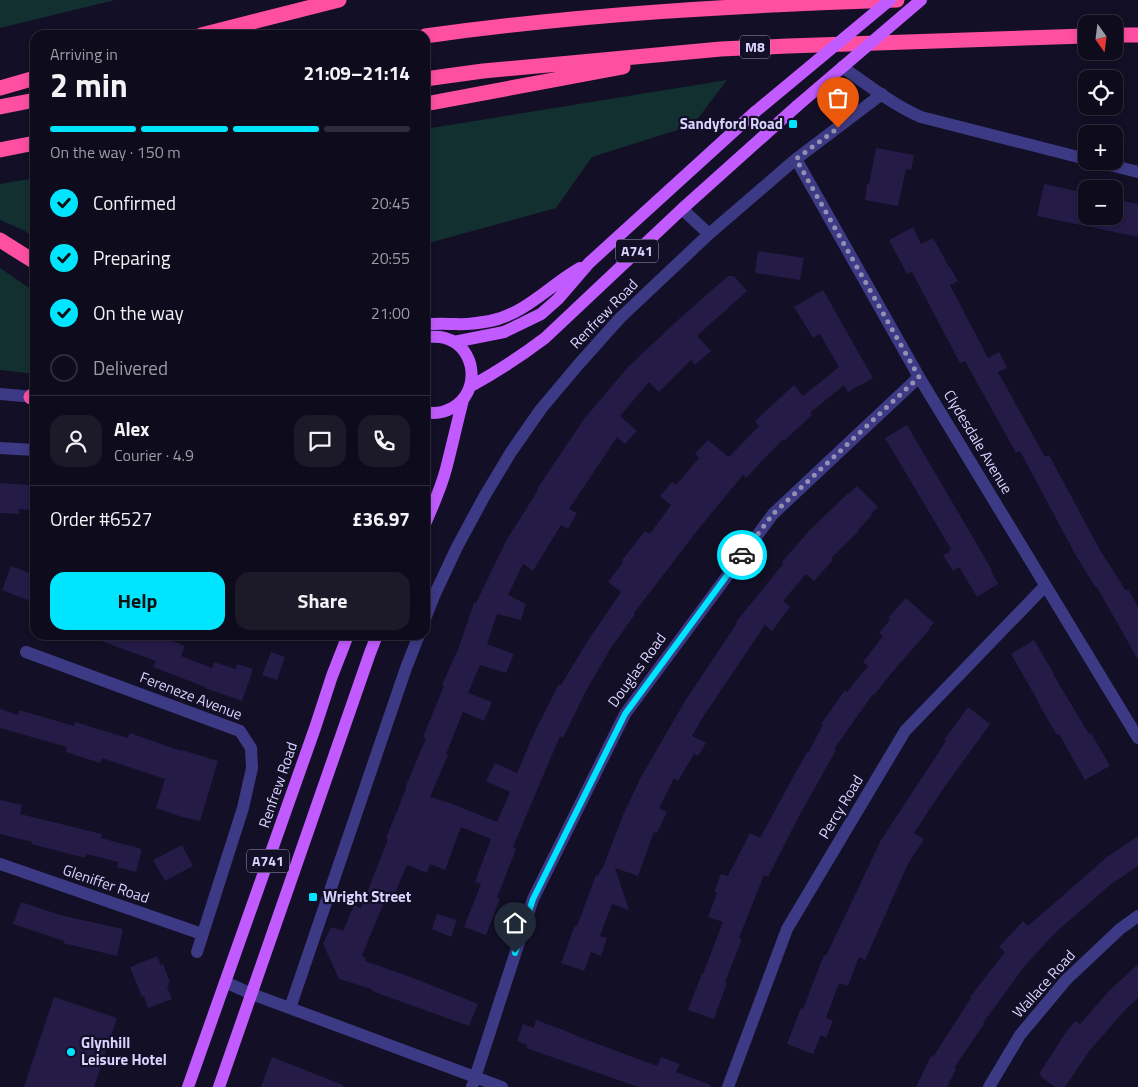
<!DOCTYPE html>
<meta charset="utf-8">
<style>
body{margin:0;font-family:"Titillium Web",sans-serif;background:#1c1929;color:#f1f3f6;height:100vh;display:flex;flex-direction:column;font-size:19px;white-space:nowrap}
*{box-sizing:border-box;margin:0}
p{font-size:16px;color:#9b9ba3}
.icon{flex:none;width:28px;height:28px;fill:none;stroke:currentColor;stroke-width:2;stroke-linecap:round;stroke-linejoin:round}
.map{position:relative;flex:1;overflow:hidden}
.details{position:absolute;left:30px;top:30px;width:400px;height:610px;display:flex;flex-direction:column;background:#0e0b1c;border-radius:15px;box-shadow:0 2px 8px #0003,0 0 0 1px #2e2b3b}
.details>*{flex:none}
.needle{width:32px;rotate:166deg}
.controls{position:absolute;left:1078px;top:15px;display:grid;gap:10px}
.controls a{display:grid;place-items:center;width:45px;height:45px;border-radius:10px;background:#0e0b1c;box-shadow:0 2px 8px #0003,0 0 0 1px #2e2b3b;font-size:25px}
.pin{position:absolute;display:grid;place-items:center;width:42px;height:42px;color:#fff;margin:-51px -21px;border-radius:50% 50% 50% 0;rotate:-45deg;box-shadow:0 0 5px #0007}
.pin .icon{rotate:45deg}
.courier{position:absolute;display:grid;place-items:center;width:50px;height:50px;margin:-25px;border:4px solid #00e5ff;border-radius:50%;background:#fff;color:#222;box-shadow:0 1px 6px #0007}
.head em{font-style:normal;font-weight:700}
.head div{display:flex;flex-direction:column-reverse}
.head{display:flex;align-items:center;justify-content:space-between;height:85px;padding:0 20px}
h1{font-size:32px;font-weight:700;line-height:38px}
.bar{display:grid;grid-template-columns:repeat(4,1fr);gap:8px 5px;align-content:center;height:60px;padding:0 20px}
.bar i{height:6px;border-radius:4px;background:#2e2b3b}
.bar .on{background:#00e5ff}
.bar p{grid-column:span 4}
.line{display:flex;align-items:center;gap:12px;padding:0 20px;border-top:1px solid #2e2b3b}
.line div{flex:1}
.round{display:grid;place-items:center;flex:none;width:52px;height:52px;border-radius:15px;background:#1c1929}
ol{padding:0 20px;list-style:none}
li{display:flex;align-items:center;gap:15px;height:55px}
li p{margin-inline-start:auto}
li .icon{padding:5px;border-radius:50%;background:#00e5ff;color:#111;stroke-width:4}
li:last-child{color:#9b9ba3}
li i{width:28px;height:28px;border:2px solid #2e2b3b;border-radius:50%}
.cta{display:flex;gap:10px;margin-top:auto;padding:10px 20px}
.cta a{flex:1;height:58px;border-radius:15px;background:#00e5ff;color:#111;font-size:20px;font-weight:700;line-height:58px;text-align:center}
.cta a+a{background:#1c1929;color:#f1f3f6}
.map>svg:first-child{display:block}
.green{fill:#12302f}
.building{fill:#241b47}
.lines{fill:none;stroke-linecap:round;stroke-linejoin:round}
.minor{stroke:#3d3a85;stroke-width:12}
.major{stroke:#c25bff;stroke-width:12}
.highway{stroke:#ff4fa3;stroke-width:15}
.major-bridge{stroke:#c25bff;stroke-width:12}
.done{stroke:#948fb3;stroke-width:5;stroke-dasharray:0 9}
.route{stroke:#00e5ff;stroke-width:6}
.poi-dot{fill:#00e5ff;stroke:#130f26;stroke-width:2}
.labels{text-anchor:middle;stroke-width:4.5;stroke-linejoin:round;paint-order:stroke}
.shield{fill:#130f26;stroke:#9e99be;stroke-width:1}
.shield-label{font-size:14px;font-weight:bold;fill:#d9d4ff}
.poi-label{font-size:15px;font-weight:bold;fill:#d9d4ff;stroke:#130f26;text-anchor:start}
.street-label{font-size:15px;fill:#d9d4ff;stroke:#130f26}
</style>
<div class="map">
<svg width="1138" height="1087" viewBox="0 0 1138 1087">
<rect width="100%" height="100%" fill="#130f26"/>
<!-- green -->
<path class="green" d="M 0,0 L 115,0 L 0,28 Z
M 727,80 L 693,125 L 592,157 L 556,208 L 425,244 L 425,129 Z
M 35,178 L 35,239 L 25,231 L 0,220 L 0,184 Z
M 0,268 L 35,292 L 35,374 L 0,370 Z"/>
<!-- building -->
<path class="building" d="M 876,148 L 914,155 L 911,170 L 906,169 L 898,206 L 865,200 L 867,184 L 869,184 Z
M 1044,184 L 1086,193 L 1086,216 L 1114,216 L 1114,199 L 1138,204 L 1138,237 L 1037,216 Z
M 913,227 L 921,244 L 933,238 L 949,267 L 950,267 L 958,281 L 950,285 L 988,358 L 999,352 L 1007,368 L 998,372 L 1045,457 L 1049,455 L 1100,550 L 1126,591 L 1128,589 L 1138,607 L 1138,660 L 1097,587 L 1096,588 L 1075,554 L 1020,451 L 1016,453 L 965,361 L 960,363 L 912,272 L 907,274 L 889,240 Z
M 758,251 L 804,258 L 800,280 L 755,273 Z
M 728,276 L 734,276 L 747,291 L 697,336 L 711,351 L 695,365 L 691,360 L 659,392 L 649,382 L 620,416 L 637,431 L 625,444 L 617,437 L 569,509 L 577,513 L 568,529 L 561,525 L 533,571 L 523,564 L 508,595 L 526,604 L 521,620 L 497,614 L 487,644 L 514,654 L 506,673 L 480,665 L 468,693 L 492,702 L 484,721 L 463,712 L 446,754 L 448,755 L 430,797 L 450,803 L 497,822 L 510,792 L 486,781 L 495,763 L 517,773 L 535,731 L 559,684 L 561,685 L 587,642 L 621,592 L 608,582 L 623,562 L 622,560 L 645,531 L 650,534 L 671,505 L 660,496 L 672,482 L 676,485 L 699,458 L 695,454 L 708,440 L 729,457 L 759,426 L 755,421 L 794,385 L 803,396 L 839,367 L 820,334 L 813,338 L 794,307 L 823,290 L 873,378 L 848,392 L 844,385 L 810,413 L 812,415 L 784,441 L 783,439 L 746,478 L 743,475 L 700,527 L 634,613 L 635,614 L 614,644 L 613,644 L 586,691 L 563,738 L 560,736 L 513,847 L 516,849 L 497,898 L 500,899 L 486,935 L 464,927 L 481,884 L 475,882 L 491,839 L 461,827 L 445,870 L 430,864 L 427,873 L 407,865 L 392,900 L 386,898 L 362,955 L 366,958 L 365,961 L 416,979 L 478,1004 L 469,1026 L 372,991 L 372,989 L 339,979 L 323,944 L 331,927 L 343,931 L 354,905 L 361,908 L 388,839 L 386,838 L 406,789 L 405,788 L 426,738 L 423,737 L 444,686 L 442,685 L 459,647 L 474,603 L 476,603 L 506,541 L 538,490 L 537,489 L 584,419 L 628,367 L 678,320 Z
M 907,425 L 992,570 L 991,571 L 998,584 L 977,597 L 959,567 L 953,571 L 943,555 L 950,552 L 949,550 L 951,549 L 885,438 Z
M 0,483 L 32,485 L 31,510 L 19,509 L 19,514 L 0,513 Z
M 857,486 L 878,507 L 871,514 L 872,515 L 858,530 L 859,531 L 831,558 L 833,560 L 814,581 L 806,574 L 783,601 L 790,607 L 772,631 L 765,625 L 703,717 L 692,736 L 706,743 L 698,756 L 694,754 L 678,781 L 674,778 L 659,808 L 667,812 L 657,833 L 654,832 L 638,876 L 615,868 L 629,910 L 612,904 L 600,936 L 607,938 L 601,956 L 591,952 L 584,971 L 561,963 L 575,925 L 577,926 L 596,875 L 598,876 L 601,869 L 602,870 L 623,815 L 641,777 L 685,701 L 737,623 L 736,622 L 783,564 L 782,562 L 809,531 L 848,493 L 849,494 Z
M 11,566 L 35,575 L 35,603 L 2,590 Z
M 906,598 L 934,623 L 929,628 L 930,629 L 894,670 L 874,695 L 873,694 L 834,749 L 836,750 L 798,818 L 768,877 L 764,875 L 739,938 L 742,939 L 725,982 L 727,983 L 714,1019 L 688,1010 L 702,973 L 703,974 L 723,922 L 708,917 L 717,893 L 714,892 L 721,874 L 728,876 L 750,833 L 760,838 L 807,752 L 808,753 L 823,725 L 821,724 L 845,690 L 847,692 L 868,666 L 863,662 L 883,636 L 879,633 L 890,620 L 888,618 Z
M 90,635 L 157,635 L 185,646 L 181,656 L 212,668 L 214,662 L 236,669 L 237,664 L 253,669 L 242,701 L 205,688 L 205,687 L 153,667 L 156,661 L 90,637 Z
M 1034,640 L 1054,674 L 1053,674 L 1089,734 L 1091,733 L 1110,766 L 1085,780 L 1059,734 L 1057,735 L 1037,701 L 1038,701 L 1011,654 Z
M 271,652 L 285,657 L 277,680 L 262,675 Z
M 968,707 L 990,724 L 943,789 L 914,833 L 924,839 L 908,864 L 865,960 L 859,957 L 848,986 L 839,983 L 826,1018 L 833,1021 L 826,1038 L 821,1035 L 813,1054 L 787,1044 L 801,1008 L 803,1009 L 824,955 L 826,956 L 881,840 L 946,741 L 944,740 Z
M 0,709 L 18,715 L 19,710 L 74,726 L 75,722 L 128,738 L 130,733 L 181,751 L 182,750 L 218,761 L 200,821 L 182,817 L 156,808 L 165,779 L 102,758 L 100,763 L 66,752 L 67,747 L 0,728 Z
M 0,800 L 22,805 L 20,814 L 102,834 L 101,838 L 142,849 L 136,872 L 117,867 L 118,862 L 86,854 L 85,858 L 31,844 L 32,842 L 0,834 Z
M 1138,836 L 1138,866 L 1110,885 L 1054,934 L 1024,967 L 983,1023 L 984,1024 L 954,1068 L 956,1069 L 947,1087 L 916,1087 L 931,1056 L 933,1057 L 971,998 L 970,997 L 1005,952 L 999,947 L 1023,921 L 1028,926 L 1107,857 Z
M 182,845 L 193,866 L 165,881 L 153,860 Z
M 21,902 L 60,915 L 123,929 L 117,956 L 63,943 L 64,941 L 13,924 Z
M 437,914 L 457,920 L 451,937 L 432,929 Z
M 157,956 L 161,965 L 163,964 L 170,982 L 168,984 L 169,986 L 167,987 L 172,999 L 148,1008 L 144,996 L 142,997 L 130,967 Z
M 1138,964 L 1138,998 L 1126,1009 L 1090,1050 L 1065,1087 L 1055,1087 L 1041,1077 L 1042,1076 L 1039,1074 L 1066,1032 L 1076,1021 L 1080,1024 L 1110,990 Z
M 54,997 L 117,1018 L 94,1087 L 24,1087 Z
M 536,1020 L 566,1031 L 587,1040 L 657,1066 L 661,1057 L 680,1064 L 676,1072 L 711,1085 L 710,1087 L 638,1087 L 526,1048 L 527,1045 L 517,1041 L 523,1024 L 534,1028 Z
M 272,1057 L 343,1085 L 343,1087 L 261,1087 Z"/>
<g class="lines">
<!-- minor -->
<path class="minor" d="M 842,67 C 867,84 893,105 921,117 L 1086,159
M 796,159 L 919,377 L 1138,738
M 1094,161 L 1138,172
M 682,209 L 709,234
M 0,394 L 35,397
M 0,448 L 35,450
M 425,619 L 434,596 L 457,547 L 484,497 L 511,452 L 541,409 L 578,365 L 620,318 L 709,234 L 796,159 L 882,94
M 26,652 L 240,731 L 251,748 L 252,768 L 243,808 L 197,952
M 0,864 L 202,934
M 225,982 L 252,994 L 502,1087
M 290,1008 L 406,668 L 419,635
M 472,1087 L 533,899 L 625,714 L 773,514 L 919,377
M 728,1087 L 787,929 L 905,731 L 1045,586
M 989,1087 L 1020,1035 L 1066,980 L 1120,929 L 1138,916"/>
<!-- major -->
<path class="major" d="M 425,325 C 435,323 446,324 456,324 C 467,325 479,323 490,321 C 525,314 550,285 580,268
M 425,337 C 432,337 438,336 445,338 C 477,347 481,393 452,408 C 443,413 434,414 425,412
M 454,342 L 504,332 L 541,314 L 558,299 L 589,263 L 755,112
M 471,386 C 497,372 521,356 545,338 L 682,209 L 797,106
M 425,524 C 433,506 441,488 446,469 C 452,446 457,423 463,400
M 188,1087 L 315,728 L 332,676 L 348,635
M 219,1087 L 370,653 L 377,635"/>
<!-- highway -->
<path class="highway" d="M 201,35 L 339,0
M 1114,35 L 1138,35
M 425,36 C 582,14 740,5 897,0
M 425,79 L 483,71 L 721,49 L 788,46 L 1086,36
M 0,88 L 35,78
M 425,104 L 623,67
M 0,107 L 35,100
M 0,150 L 35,143
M 0,240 L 35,262
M 31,397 L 35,394"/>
<!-- major-bridge -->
<path class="major-bridge" d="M 797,106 L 921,0
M 755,112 L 890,0"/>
</g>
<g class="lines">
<!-- done -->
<path class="done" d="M 742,555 L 773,514 L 919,377 L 796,159 L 838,128"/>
<!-- route -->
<path class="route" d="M 515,953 L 533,899 L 625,714 L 742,555"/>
</g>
<!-- markers -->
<g class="poi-dot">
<rect x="788" y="119" width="10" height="10" rx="2.5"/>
<rect x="308" y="892" width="10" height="10" rx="2.5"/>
<circle cx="71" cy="1052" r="5"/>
</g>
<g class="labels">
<!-- shield labels -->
<g class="shield">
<rect x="740" y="35.5" width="30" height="23" rx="4"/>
<rect x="616" y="239.5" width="42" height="23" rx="4"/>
<rect x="247" y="849.5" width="42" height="23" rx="4"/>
</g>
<g class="shield-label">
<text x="755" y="52">M8</text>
<text x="637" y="256">A741</text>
<text x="268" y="866">A741</text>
</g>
<!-- poi labels -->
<g class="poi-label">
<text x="783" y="129" text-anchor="end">Sandyford Road</text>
<text x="323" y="902">Wright Street</text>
<text x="81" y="1048">Glynhill<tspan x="81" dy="17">Leisure Hotel</tspan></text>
</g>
<!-- street labels -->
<g class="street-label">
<text transform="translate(604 314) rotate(-46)" y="5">Renfrew Road</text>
<text transform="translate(978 442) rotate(59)" y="5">Clydesdale Avenue</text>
<text transform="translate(637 670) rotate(-54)" y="5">Douglas Road</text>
<text transform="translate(191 696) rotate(21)" y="5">Fereneze Avenue</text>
<text transform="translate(278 785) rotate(-71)" y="5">Renfrew Road</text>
<text transform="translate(841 807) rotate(-59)" y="5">Percy Road</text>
<text transform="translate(106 884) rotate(19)" y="5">Gleniffer Road</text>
<text transform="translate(1044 984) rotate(-48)" y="5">Wallace Road</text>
</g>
</g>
</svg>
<div class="controls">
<a><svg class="needle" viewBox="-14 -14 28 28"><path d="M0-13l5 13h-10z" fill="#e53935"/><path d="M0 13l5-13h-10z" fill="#9b9ba3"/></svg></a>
<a><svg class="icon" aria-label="locate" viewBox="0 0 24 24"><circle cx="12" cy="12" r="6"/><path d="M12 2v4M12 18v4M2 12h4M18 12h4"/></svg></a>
<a>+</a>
<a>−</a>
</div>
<div class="pin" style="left:838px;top:128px;background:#ea580c"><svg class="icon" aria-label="bag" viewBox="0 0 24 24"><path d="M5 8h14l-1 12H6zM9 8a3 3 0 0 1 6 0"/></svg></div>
<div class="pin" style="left:515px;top:953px;background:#1f2937"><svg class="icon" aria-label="home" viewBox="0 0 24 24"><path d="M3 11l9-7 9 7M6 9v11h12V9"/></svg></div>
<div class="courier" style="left:742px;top:555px"><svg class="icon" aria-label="car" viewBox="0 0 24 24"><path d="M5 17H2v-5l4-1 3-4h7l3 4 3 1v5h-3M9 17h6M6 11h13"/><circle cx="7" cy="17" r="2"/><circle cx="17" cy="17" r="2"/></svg></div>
<section class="details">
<div class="head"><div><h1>2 min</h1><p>Arriving in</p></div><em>21:09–21:14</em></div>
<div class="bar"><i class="on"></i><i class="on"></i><i class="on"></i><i></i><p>On the way · 150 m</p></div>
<ol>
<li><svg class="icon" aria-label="check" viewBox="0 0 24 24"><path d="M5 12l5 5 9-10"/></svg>Confirmed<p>20:45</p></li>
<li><svg class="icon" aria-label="check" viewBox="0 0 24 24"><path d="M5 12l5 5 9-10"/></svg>Preparing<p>20:55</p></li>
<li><svg class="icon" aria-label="check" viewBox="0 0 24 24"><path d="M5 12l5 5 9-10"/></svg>On the way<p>21:00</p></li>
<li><i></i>Delivered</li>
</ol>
<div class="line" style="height:90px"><a class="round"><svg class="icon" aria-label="person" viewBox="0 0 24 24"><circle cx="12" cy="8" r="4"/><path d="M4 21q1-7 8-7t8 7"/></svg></a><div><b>Alex</b><p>Courier · 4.9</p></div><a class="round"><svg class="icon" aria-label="chat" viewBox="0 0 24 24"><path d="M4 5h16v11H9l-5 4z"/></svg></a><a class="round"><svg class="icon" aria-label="phone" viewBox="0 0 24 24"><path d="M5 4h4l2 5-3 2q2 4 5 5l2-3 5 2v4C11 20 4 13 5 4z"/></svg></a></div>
<div class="line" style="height:65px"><div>Order #6527</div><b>£36.97</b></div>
<div class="cta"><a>Help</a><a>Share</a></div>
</section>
</div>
